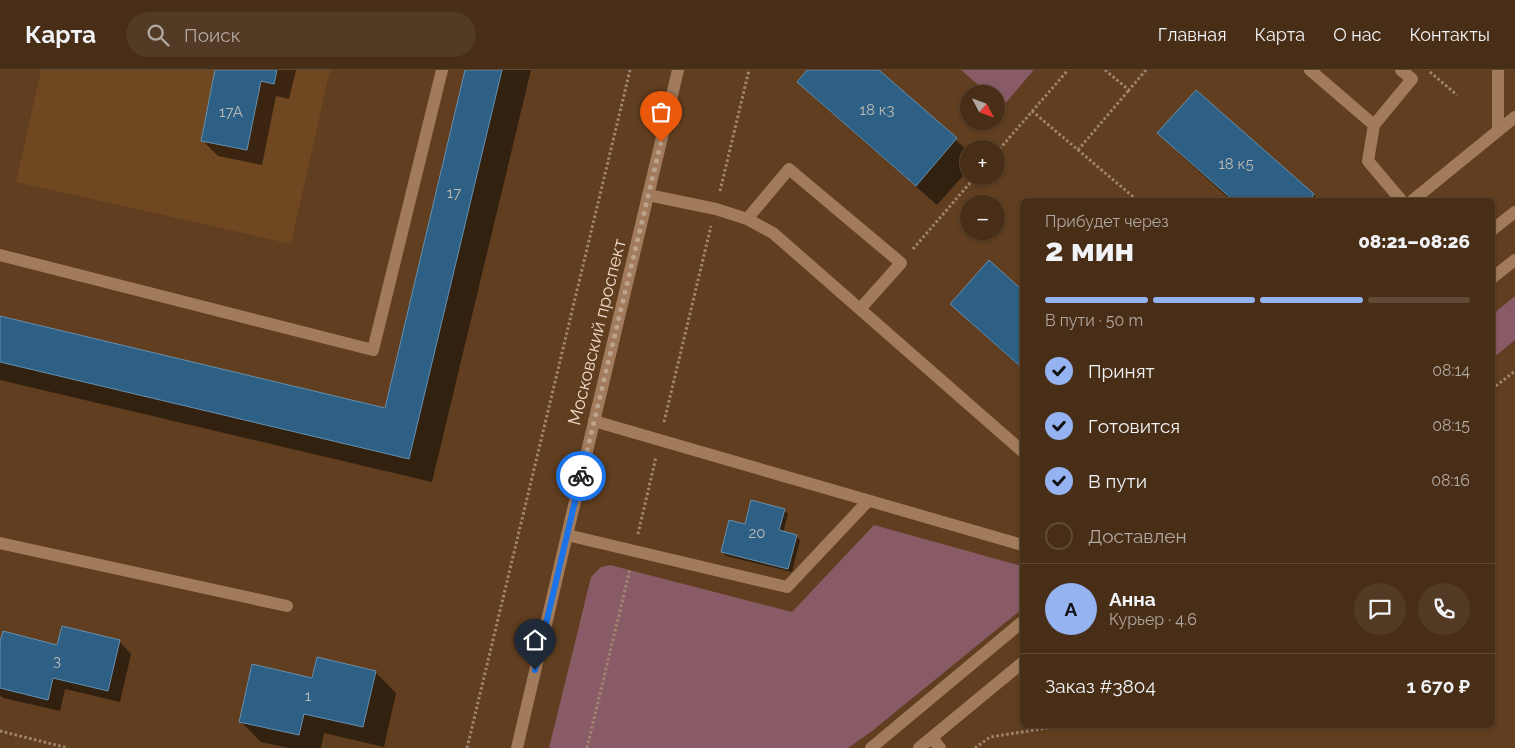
<!DOCTYPE html>
<html lang="ru">
<meta charset="utf-8">
<style>
body{margin:0;font-family:Raleway,sans-serif;background:#523a24;color:#f1f3f6;height:100vh;display:flex;flex-direction:column;font-size:19px;white-space:nowrap}
*{box-sizing:border-box;margin:0}
p{font-size:16px;color:#b1a8a1}
.icon{flex:none;width:28px;height:28px;fill:none;stroke:currentColor;stroke-width:2;stroke-linecap:round;stroke-linejoin:round}
.map{position:relative;flex:1;overflow:hidden}
.details{position:absolute;left:1020px;top:128px;width:475px;height:530px;display:flex;flex-direction:column;background:#482e17;border-radius:8px;box-shadow:0 1px 4px #0004,0 0 0 1px #604a36}
.details>*{flex:none}
.needle{width:32px;rotate:131deg}
.tools{position:absolute;left:960px;top:15px;display:grid;gap:10px}
.tools a{display:grid;place-items:center;width:45px;height:45px;border-radius:50%;background:#482e17;box-shadow:0 1px 4px #0004,0 0 0 1px #604a36;font-size:25px}
.pin{position:absolute;display:grid;place-items:center;width:42px;height:42px;color:#fff;margin:-51px -21px;border-radius:50% 50% 50% 0;rotate:-45deg;box-shadow:0 0 5px #0007}
.pin .icon{rotate:45deg}
.courier{position:absolute;display:grid;place-items:center;width:50px;height:50px;margin:-25px;border:4px solid #1a73e8;border-radius:50%;background:#fff;color:#222;box-shadow:0 1px 6px #0007}
.head em{font-style:normal;font-weight:800}
.head div{display:flex;flex-direction:column-reverse}
.head{display:flex;align-items:center;justify-content:space-between;height:85px;padding:0 25px}
h1{font-size:32px;font-weight:800;line-height:38px}
.bar{display:grid;grid-template-columns:repeat(4,1fr);gap:8px 5px;align-content:center;height:60px;padding:0 25px}
.bar i{height:6px;border-radius:4px;background:#604a36}
.bar .current{background:#95b2f1}
.bar p{grid-column:span 4}
.line{display:flex;align-items:center;gap:12px;padding:0 25px;border-top:1px solid #604a36}
.line div{flex:1}
.round{display:grid;place-items:center;flex:none;width:52px;height:52px;border-radius:26px;background:#523a24}
ol{padding:0 25px;list-style:none}
li{display:flex;align-items:center;gap:15px;height:55px}
li p{margin-inline-start:auto}
li .icon{padding:5px;border-radius:50%;background:#95b2f1;color:#111;stroke-width:4}
li:last-child{color:#b1a8a1}
li i{width:28px;height:28px;border:2px solid #604a36;border-radius:50%}
header{display:flex;align-items:center;gap:30px;box-sizing:border-box;height:70px;padding:0 25px;background:#482e17;border-bottom:1px solid #604a36}
header strong{font-size:24px}
nav{display:flex;gap:28px;margin-inline-start:auto;font-size:18px}
.search{width:350px;height:45px;background:#523a24;display:flex;align-items:center;gap:12px;box-sizing:border-box;padding:0 18px;border-radius:28px;color:#b1a8a1;font-size:19px}
.map>svg:first-child{display:block}
.built{fill:#6f4721}
.green{fill:#885b67}
.shadow{fill:#0007}
.building{fill:#2d6084;stroke:#668fae}
.lines{fill:none;stroke-linecap:round;stroke-linejoin:round}
.path{stroke:#a1866d;stroke-width:3;stroke-dasharray:2.5 2.5;stroke-linecap:butt}
.lane{stroke:#a17b5b;stroke-width:12}
.street{stroke:#a17b5b;stroke-width:12}
.secondary{stroke:#a17b5b;stroke-width:12}
.done{stroke:#bca38c;stroke-width:5;stroke-dasharray:0 9}
.route{stroke:#1a73e8;stroke-width:6}
.labels{text-anchor:middle;stroke-width:4;stroke-linejoin:round;paint-order:stroke}
.number-label{font-size:15px;fill:#bdbbb6}
.street-label{font-size:18px;fill:#edd9c7;stroke:#603e1f}
</style>
<header>
<strong>Карта</strong>
<div class="search"><svg class="icon" aria-label="search" viewBox="0 0 24 24"><circle cx="10" cy="10" r="6"/><path d="M15 15l6 6"/></svg>Поиск</div>
<nav><a>Главная</a><a>Карта</a><a>О нас</a><a>Контакты</a></nav>
</header>
<div class="map">
<svg width="1515" height="678" viewBox="0 0 1515 678">
<rect width="100%" height="100%" fill="#603e1f"/>
<!-- built -->
<path class="built" d="M 41,0 L 330,0 L 291,174 L 16,112 Z"/>
<!-- green -->
<path class="green" d="M 961,0 L 1032,0 L 1033,1 L 1003,36 L 996,30 L 996,24 L 989,24 Z
M 1515,226 L 1515,270 L 1493,288 L 1493,244 Z
M 874,455 L 1022,496 L 1022,539 L 872,661 L 848,678 L 549,678 L 591,507 L 601,497 L 610,495 L 792,542 Z"/>
<!-- shadow -->
<path class="shadow" d="M 217,0 L 296,0 L 289,29 L 276,26 L 262,95 L 218,86 L 202,70 Z
M 466,0 L 531,0 L 432,412 L 0,310 L 0,248 L 386,339 Z
M 809,0 L 877,0 L 969,82 L 969,99 L 937,135 L 819,32 L 798,12 Z
M 1196,21 L 1314,125 L 1318,130 L 1231,130 L 1185,89 L 1159,63 Z
M 989,192 L 1022,222 L 1022,299 L 972,254 L 952,234 Z
M 784,440 L 788,444 L 783,463 L 796,466 L 800,470 L 792,502 L 726,486 L 722,482 L 746,455 Z
M 119,571 L 131,584 L 120,632 L 65,619 L 60,641 L 3,628 L 0,625 L 0,577 L 58,576 Z
M 375,602 L 396,623 L 384,677 L 324,663 L 321,678 L 289,678 L 261,672 L 240,651 L 313,609 Z"/>
<!-- building -->
<path class="building" d="M 215,0 L 277,0 L 274,14 L 261,11 L 247,80 L 201,71 Z
M 465,0 L 502,0 L 409,389 L 0,292 L 0,246 L 385,338 Z
M 807,0 L 879,0 L 957,68 L 916,116 L 797,12 Z
M 1196,20 L 1314,124 L 1310,130 L 1233,130 L 1157,63 Z
M 989,190 L 1022,220 L 1022,298 L 950,234 Z
M 751,430 L 785,439 L 779,460 L 797,465 L 788,499 L 721,482 L 729,450 L 745,454 Z
M 62,556 L 120,570 L 108,621 L 53,608 L 48,630 L 0,618 L 0,572 L 3,561 L 57,575 Z
M 317,587 L 376,601 L 363,657 L 304,644 L 299,665 L 239,652 L 252,594 L 312,608 Z"/>
<g class="lines">
<!-- path -->
<path class="path" d="M 1105,0 L 1129,20 L 1146,0
M 1430,2 L 1457,25
M 1032,41 L 1137,130
M 1078,80 L 1129,20
M 996,83 L 1068,0
M 720,121 L 749,0
M 913,179 L 976,106
M 1492,319 L 1515,301
M 664,352 L 711,156
M 638,464 L 656,387
M 0,661 L 68,678
M 467,678 L 630,0
M 587,678 L 630,499
M 975,678 L 990,667 L 1067,655"/>
<!-- lane -->
<path class="lane" d="M 1310,0 L 1374,55 L 1368,91 L 1401,130
M 1498,0 L 1498,61
M 1374,55 L 1412,9 L 1401,0
M 648,125 L 716,139 L 747,149 L 773,163 L 1022,381
M 1413,130 L 1515,47
M 747,149 L 789,99 L 901,193 L 860,239
M 0,185 L 373,280 L 442,0
M 594,351 L 1022,475
M 567,465 L 787,517 L 868,431
M 0,473 L 287,536
M 932,668 L 940,678"/>
<!-- street -->
<path class="street" d="M 517,678 L 567,465 L 678,0"/>
<!-- secondary -->
<path class="secondary" d="M 1492,160 L 1515,142
M 1492,208 L 1515,190
M 871,678 L 1022,552
M 919,678 L 1022,593"/>
</g>
<g class="lines">
<!-- done -->
<path class="done" d="M 581,406 L 661,72"/>
<!-- route -->
<path class="route" d="M 535,600 L 581,406"/>
</g>
<g class="labels">
<!-- number labels -->
<g class="number-label">
<text x="877" y="45">18 к3</text>
<text x="231" y="47">17А</text>
<text x="1236" y="99">18 к5</text>
<text x="454" y="128">17</text>
<text x="757" y="468">20</text>
<text x="57" y="596">3</text>
<text x="308" y="631">1</text>
</g>
<!-- street labels -->
<g class="street-label">
<text transform="translate(597 262) rotate(-76)" y="6">Московский проспект</text>
</g>
</g>
</svg>
<div class="tools">
<a><svg class="needle" viewBox="-14 -14 28 28"><path d="M0-13l5 13h-10z" fill="#e53935"/><path d="M0 13l5-13h-10z" fill="#b1a8a1"/></svg></a>
<a>+</a>
<a>−</a>
</div>
<div class="pin" style="left:661px;top:72px;background:#ea580c"><svg class="icon" aria-label="bag" viewBox="0 0 24 24"><path d="M5 8h14l-1 12H6zM9 8a3 3 0 0 1 6 0"/></svg></div>
<div class="pin" style="left:535px;top:600px;background:#1f2937"><svg class="icon" aria-label="home" viewBox="0 0 24 24"><path d="M3 11l9-7 9 7M6 9v11h12V9"/></svg></div>
<div class="courier" style="left:581px;top:406px"><svg class="icon" aria-label="bike" viewBox="0 0 24 24"><circle cx="6" cy="16" r="4"/><circle cx="18" cy="16" r="4"/><path d="M6 16l4-8h5l3 8M10 8l3 8H6M13 5h3"/></svg></div>
<section class="details">
<div class="head"><div><h1>2 мин</h1><p>Прибудет через</p></div><em>08:21–08:26</em></div>
<div class="bar"><i class="current"></i><i class="current"></i><i class="current"></i><i></i><p>В пути · 50 m</p></div>
<ol>
<li><svg class="icon" aria-label="check" viewBox="0 0 24 24"><path d="M5 12l5 5 9-10"/></svg>Принят<p>08:14</p></li>
<li><svg class="icon" aria-label="check" viewBox="0 0 24 24"><path d="M5 12l5 5 9-10"/></svg>Готовится<p>08:15</p></li>
<li><svg class="icon" aria-label="check" viewBox="0 0 24 24"><path d="M5 12l5 5 9-10"/></svg>В пути<p>08:16</p></li>
<li><i></i>Доставлен</li>
</ol>
<div class="line" style="height:90px"><b class="round" style="background:#95b2f1;color:#111">А</b><div><b>Анна</b><p>Курьер · 4.6</p></div><a class="round"><svg class="icon" aria-label="chat" viewBox="0 0 24 24"><path d="M4 5h16v11H9l-5 4z"/></svg></a><a class="round"><svg class="icon" aria-label="phone" viewBox="0 0 24 24"><path d="M5 4h4l2 5-3 2q2 4 5 5l2-3 5 2v4C11 20 4 13 5 4z"/></svg></a></div>
<div class="line" style="height:65px"><div>Заказ #3804</div><b>1 670 ₽</b></div>
</section>
</div>
